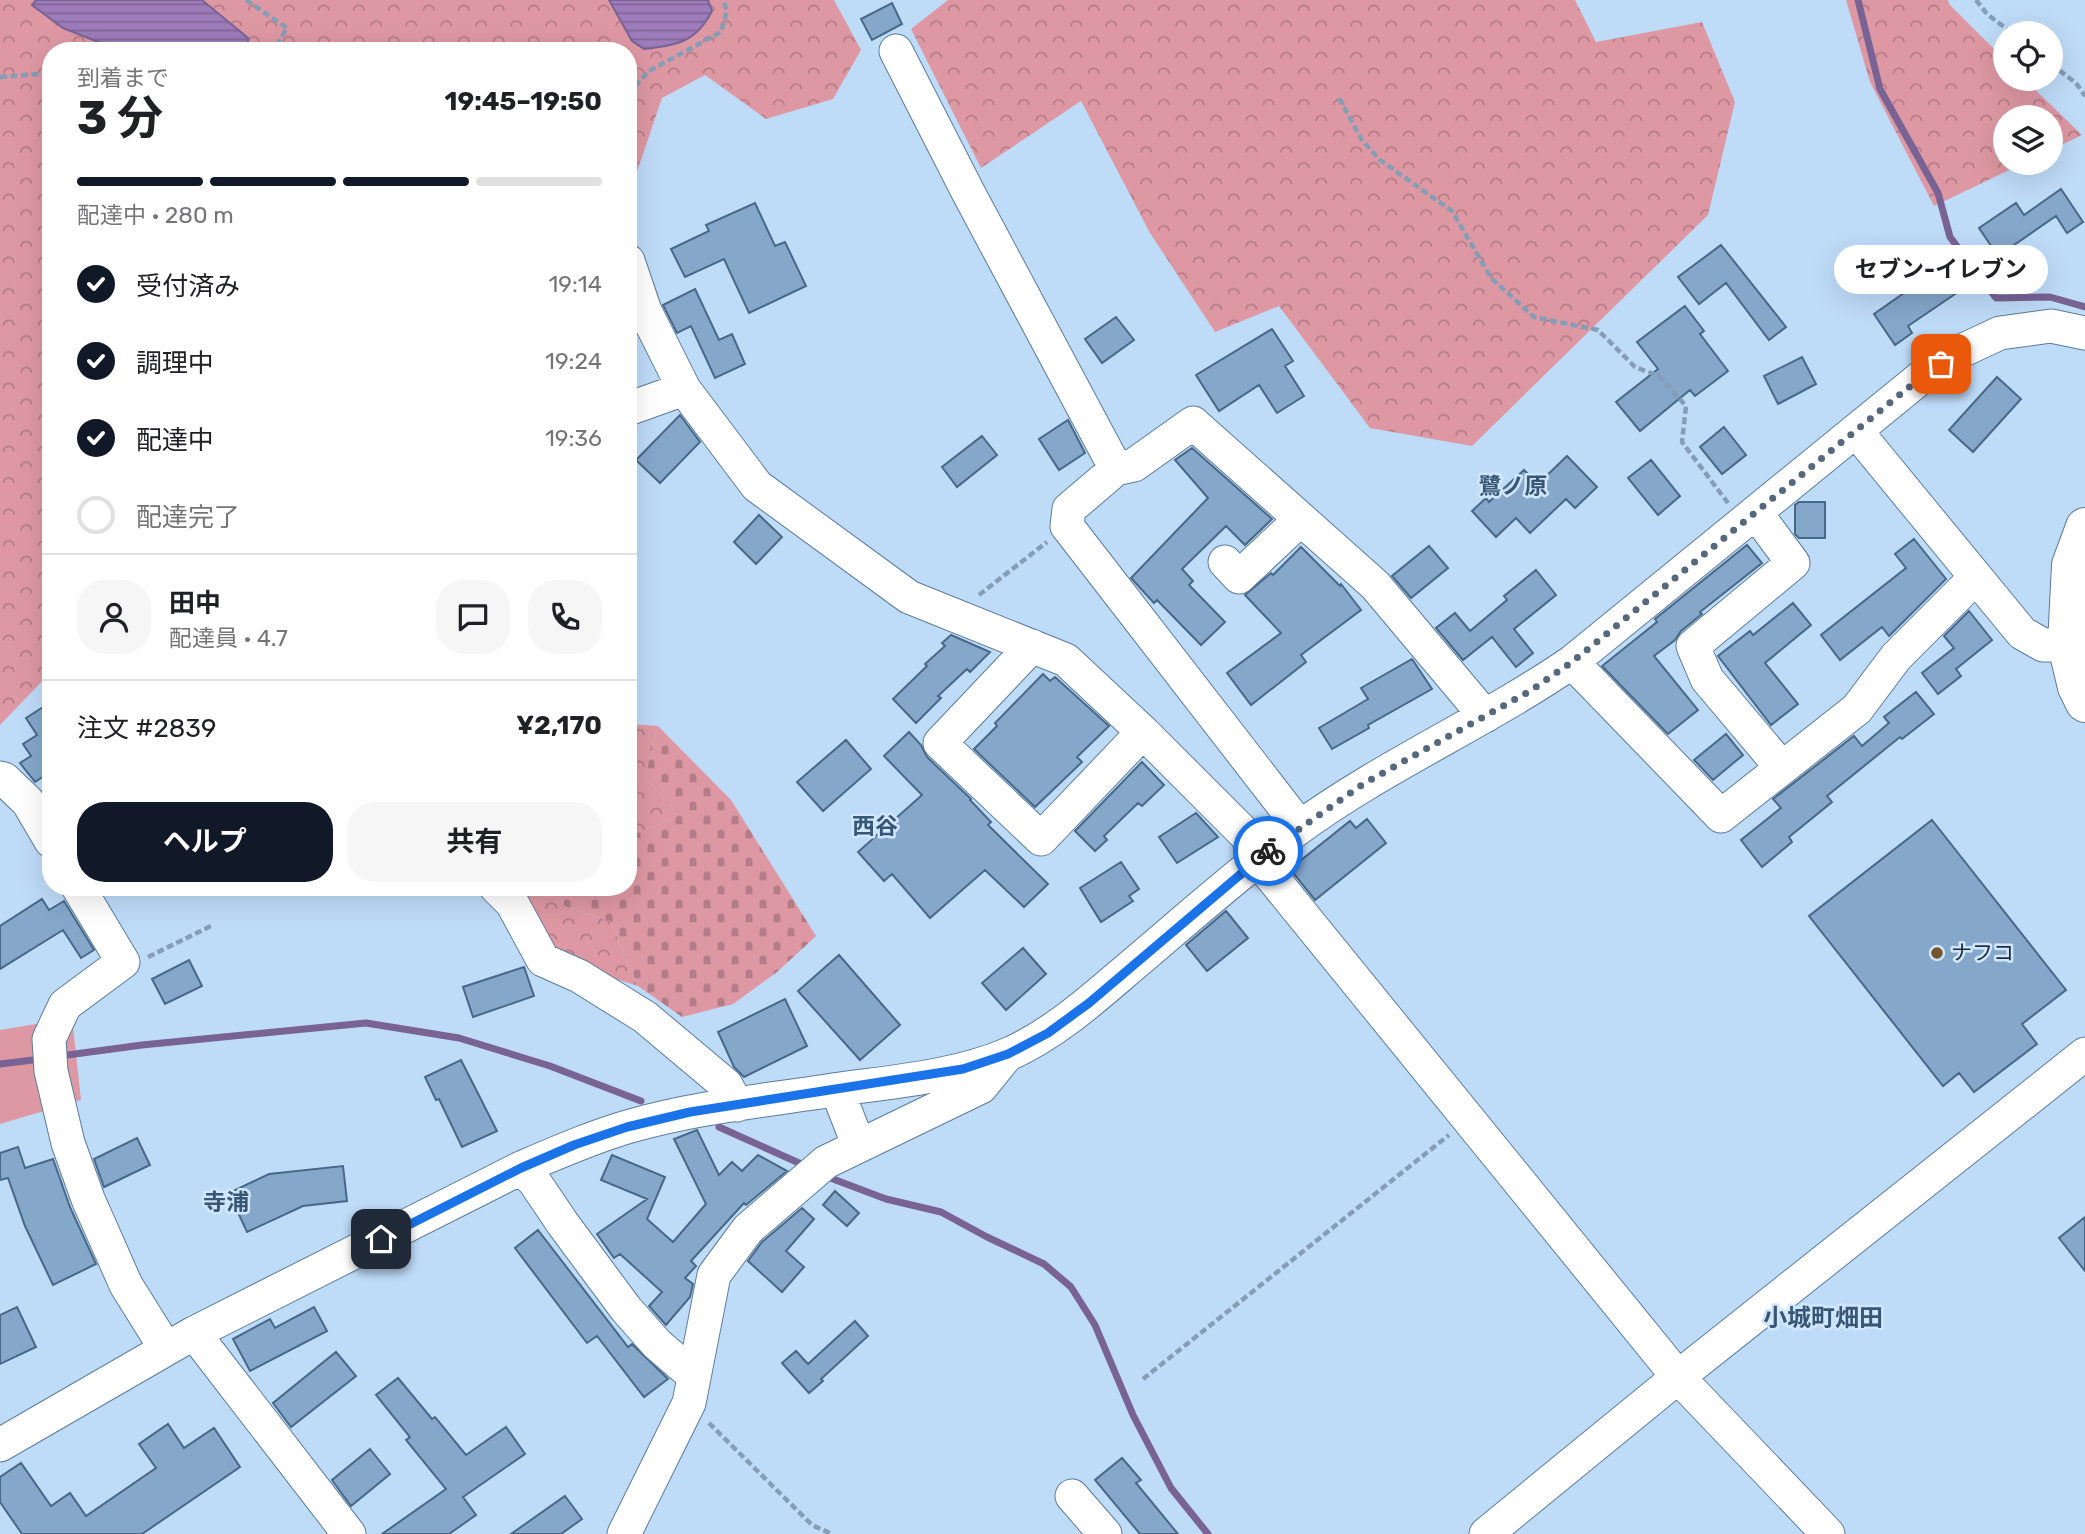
<!DOCTYPE html>
<html lang="ja">
<meta charset="utf-8">
<style>
body{margin:0;font-family:Rubik,"Noto Sans JP",sans-serif;background:#f6f6f6;color:#202124;height:100vh;display:flex;flex-direction:column;font-size:26px;white-space:nowrap}
*{box-sizing:border-box;margin:0}
p{font-size:23px;color:#757577}
.icon{flex:none;width:38px;height:38px;fill:none;stroke:currentColor;stroke-width:2;stroke-linecap:round;stroke-linejoin:round}
.map{position:relative;flex:1;overflow:hidden}
.drawer{position:absolute;left:42px;top:42px;width:595px;height:854px;display:flex;flex-direction:column;background:#fff;border-radius:28px;box-shadow:0 7px 28px #0002}
.drawer>*{flex:none}
.tools{position:absolute;left:1993px;top:21px;display:grid;gap:14px}
.tools a{display:grid;place-items:center;width:70px;height:70px;border-radius:50%;background:#fff;box-shadow:0 7px 28px #0002;font-size:35px}
.pin{position:absolute;display:grid;place-items:center;width:60px;height:60px;color:#fff;margin:-30px;border-radius:14px;box-shadow:0 4px 10px #0006}
.courier{position:absolute;display:grid;place-items:center;width:70px;height:70px;margin:-35px;border:5px solid #1a73e8;border-radius:50%;background:#fff;color:#222;box-shadow:0 2px 9px #0007}
.bubble{position:absolute;height:49px;border-radius:24px;background:#fff;box-shadow:0 7px 28px #0002;font-size:23px;font-weight:700;line-height:49px;text-align:center}
.headline em{font-style:normal;font-weight:700}
.headline div{display:flex;flex-direction:column-reverse}
.headline{display:flex;align-items:center;justify-content:space-between;height:119px;padding:0 35px}
h1{font-size:46px;font-weight:700;line-height:52px}
.bar{display:grid;grid-template-columns:repeat(4,1fr);gap:10px 7px;align-content:center;height:84px;padding:0 35px}
.bar i{height:9px;border-radius:5px;background:#e0e0e0}
.bar .current{background:#111827}
.bar p{grid-column:span 4}
.line{display:flex;align-items:center;gap:18px;padding:0 35px;border-top:2px solid #e0e0e0}
.line div{flex:1}
.round{display:grid;place-items:center;flex:none;width:74px;height:74px;border-radius:28px;background:#f6f6f6}
ol{padding:0 35px;list-style:none}
li{display:flex;align-items:center;gap:21px;height:77px}
li p{margin-inline-start:auto}
li .icon{padding:7px;border-radius:50%;background:#111827;color:#fff;stroke-width:4}
li:last-child{color:#757577}
li i{width:38px;height:38px;border:4px solid #e0e0e0;border-radius:50%}
.button{display:flex;gap:14px;margin-top:auto;padding:14px 35px}
.button a{flex:1;height:80px;border-radius:28px;background:#111827;color:#fff;font-size:28px;font-weight:700;line-height:80px;text-align:center}
.button a+a{background:#f6f6f6;color:#202124}
.map>svg:first-child{display:block}
.grass{fill:#de98a3}
.forest{fill:url(#forest-crowns)}
.cemetery{fill:url(#cemetery-stones)}
.water{fill:url(#water-rules);stroke:#786394;stroke-width:2}
.lines{fill:none;stroke-linecap:round;stroke-linejoin:round}
.stream{stroke:#786394;stroke-width:7}
.building{fill:#85a7ca;stroke:#486888;stroke-width:2}
.minor-casing{stroke:#5b7c9d;stroke-width:35}
.major-casing{stroke:#5b7c9d;stroke-width:40}
.path{stroke:#859db5;stroke-width:4.5;stroke-dasharray:7 3.5;stroke-linecap:butt}
.minor{stroke:#fff;stroke-width:33}
.major{stroke:#fff;stroke-width:38}
.done{stroke:#56697c;stroke-width:7;stroke-dasharray:0 12.6}
.route{stroke:#1a73e8;stroke-width:9}
.poi-dot{fill:#76542c;stroke:#d1e7fd;stroke-width:2.5}
.labels{text-anchor:middle;stroke-width:5;stroke-linejoin:round;paint-order:stroke}
.poi-label{font-size:21px;fill:#1e2c3a;stroke:#d1e7fd;text-anchor:start}
.neighbourhood-label{font-size:23px;font-weight:bold;fill:#385776;stroke:#d1e7fd}
.quarter-label{font-size:24px;font-weight:bold;fill:#385776;stroke:#d1e7fd}
</style>
<div class="map">
<svg width="2085" height="1534" viewBox="0 0 2085 1534">
<defs>
<pattern id="forest-crowns" width="20" height="18" patternUnits="userSpaceOnUse" patternTransform="scale(1.75)"><rect width="20" height="18" fill="#de98a3"/><path d="M2 6a3 3 0 1 1 6 0M12 15a3 3 0 1 1 6 0" fill="none" stroke="#b37c86"/></pattern>
<pattern id="cemetery-stones" width="16" height="16" patternUnits="userSpaceOnUse" patternTransform="scale(1.75)"><rect width="16" height="16" fill="#de98a3"/><path d="M2 7V4a2 2 0 0 1 4 0v3zM10 15v-3a2 2 0 0 1 4 0v3z" fill="#b37c86"/></pattern>
<pattern id="water-rules" width="6" height="5" patternUnits="userSpaceOnUse" patternTransform="scale(1.75)"><rect width="6" height="5" fill="#9e7bba"/><path d="M0 2.5h6" fill="none" stroke="#806598"/></pattern>
</defs>
<rect width="100%" height="100%" fill="#bedbf8"/>
<!-- grass -->
<path class="grass" d="M 72,1018 L 81,1100 L 0,1124 L 0,1030 Z"/>
<!-- forest -->
<path class="forest" d="M 0,0 L 36,0 L 33,5 L 63,28 L 121,51 L 51,51 L 51,672 L 0,725 Z
M 203,0 L 609,0 L 632,41 L 712,11 L 708,0 L 834,0 L 861,50 L 833,99 L 766,119 L 705,75 L 662,98 L 629,195 L 628,51 L 247,51 L 248,38 Z
M 948,0 L 1575,0 L 1596,42 L 1702,22 L 1735,102 L 1708,215 L 1472,446 L 1370,428 L 1279,306 L 1215,332 L 1150,233 L 1081,101 L 981,168 L 911,29 Z
M 1846,0 L 1948,0 L 1949,4 L 2005,60 L 2006,79 L 2024,79 L 2082,135 L 2051,150 L 2051,117 L 2006,117 L 2006,163 L 2024,163 L 1934,206 L 1870,82 Z
M 628,724 L 658,726 L 645,777 L 678,816 L 628,837 Z
M 483,887 L 556,887 L 564,906 L 610,921 L 638,986 L 528,951 Z"/>
<!-- cemetery -->
<path class="cemetery" d="M 658,726 L 731,800 L 816,936 L 777,972 L 733,1004 L 682,1017 L 638,986 L 610,921 L 564,906 L 556,887 L 628,887 L 628,837 L 678,816 L 645,777 Z"/>
<!-- water -->
<path class="water" d="M 36,0 L 202,0 L 248,38 L 247,51 L 121,51 L 63,28 L 32,5 Z
M 609,0 L 708,0 L 712,11 C 696,42 678,45 644,49 L 632,41 Z"/>
<g class="lines">
<!-- stream -->
<path class="stream" d="M 1858,0 L 1880,89 L 1938,193 L 1950,237 L 1996,298 L 2050,297 L 2085,307
M 60,1056 L 142,1045 L 366,1023 L 459,1038 L 550,1066 L 641,1101
M 0,1064 L 41,1059
M 719,1127 L 808,1167
M 825,1176 L 886,1199 L 941,1212 L 987,1237 L 1044,1264 L 1071,1287 L 1095,1325 L 1133,1415 L 1171,1488 L 1208,1534"/>
</g>
<!-- building -->
<path class="building" d="M 892,3 L 902,24 L 872,40 L 861,19 Z
M 2061,189 L 2083,222 L 2067,233 L 2056,216 L 1998,256 L 1979,228 L 2016,203 L 2024,215 Z
M 755,203 L 775,246 L 785,242 L 806,286 L 749,313 L 724,259 L 685,277 L 671,249 L 709,231 L 706,225 Z
M 1721,245 L 1786,327 L 1769,340 L 1726,283 L 1699,304 L 1678,277 Z
M 1944,265 L 1961,290 L 1908,326 L 1912,333 L 1895,345 L 1874,314 Z
M 695,289 L 719,340 L 732,334 L 745,364 L 715,378 L 691,326 L 677,333 L 663,305 Z
M 1685,306 L 1704,331 L 1700,334 L 1728,371 L 1695,396 L 1690,390 L 1640,431 L 1616,402 L 1658,369 L 1637,342 Z
M 1116,317 L 1134,340 L 1102,363 L 1085,339 Z
M 1272,329 L 1293,361 L 1285,366 L 1304,396 L 1277,413 L 1259,385 L 1219,411 L 1196,375 Z
M 1802,357 L 1816,384 L 1778,404 L 1764,376 Z
M 1997,377 L 2021,399 L 1973,452 L 1949,430 Z
M 680,415 L 700,442 L 660,483 L 636,460 Z
M 1068,420 L 1085,453 L 1059,470 L 1039,439 Z
M 1724,427 L 1746,455 L 1722,474 L 1700,447 Z
M 982,436 L 997,455 L 957,487 L 942,467 Z
M 1192,448 L 1272,519 L 1245,545 L 1226,526 L 1182,569 L 1193,581 L 1189,585 L 1225,622 L 1201,645 L 1157,600 L 1154,603 L 1131,578 L 1208,498 L 1175,460 Z
M 1567,456 L 1597,487 L 1575,508 L 1566,499 L 1530,533 L 1516,518 L 1496,537 L 1472,511 L 1486,498 L 1489,502 L 1524,470 L 1538,484 Z
M 1651,460 L 1680,496 L 1658,515 L 1628,478 Z
M 1799,502 L 1825,502 L 1825,538 L 1799,538 L 1795,534 L 1795,505 Z
M 759,515 L 782,537 L 756,564 L 734,542 Z
M 1914,539 L 1946,579 L 1889,636 L 1882,627 L 1840,660 L 1821,635 L 1906,568 L 1895,554 Z
M 1747,545 L 1762,563 L 1700,612 L 1702,614 L 1681,631 L 1675,640 L 1654,656 L 1698,710 L 1668,734 L 1602,666 L 1657,622 L 1655,619 Z
M 1429,546 L 1448,568 L 1411,598 L 1392,576 Z
M 1301,547 L 1340,586 L 1341,584 L 1361,610 L 1301,655 L 1306,662 L 1251,705 L 1227,673 L 1281,633 L 1245,595 L 1271,573 L 1273,575 Z
M 1536,570 L 1556,595 L 1514,629 L 1533,653 L 1516,667 L 1492,637 L 1463,660 L 1436,628 L 1455,613 L 1470,631 L 1507,600 L 1504,596 Z
M 1793,603 L 1811,625 L 1765,663 L 1798,704 L 1771,725 L 1718,656 L 1750,631 L 1753,635 Z
M 1969,611 L 1992,640 L 1956,669 L 1961,676 L 1938,694 L 1922,673 L 1954,648 L 1944,636 Z
M 951,635 L 990,652 L 970,672 L 967,669 L 938,696 L 941,698 L 916,723 L 893,699 L 927,666 L 925,664 L 945,646 L 942,643 Z
M 1412,659 L 1432,689 L 1368,725 L 1369,728 L 1332,749 L 1319,728 L 1368,699 L 1361,688 Z
M 1043,674 L 1050,681 L 1055,677 L 1109,726 L 1077,757 L 1082,762 L 1035,807 L 974,749 L 997,726 L 995,723 Z
M 1916,692 L 1934,714 L 1902,739 L 1900,737 L 1827,796 L 1832,802 L 1789,837 L 1792,842 L 1762,867 L 1741,840 L 1781,808 L 1773,799 L 1854,736 L 1862,746 L 1889,723 L 1884,717 Z
M 51,702 L 51,786 L 44,776 L 35,782 L 20,763 L 31,756 L 23,744 L 37,735 L 26,718 Z
M 909,732 L 921,745 L 927,757 L 971,799 L 970,800 L 991,822 L 988,825 L 1048,884 L 1024,907 L 985,870 L 930,918 L 892,874 L 884,881 L 858,852 L 922,795 L 884,756 Z
M 1726,734 L 1743,755 L 1713,780 L 1694,760 Z
M 846,740 L 871,769 L 823,811 L 797,782 Z
M 1142,762 L 1164,785 L 1142,806 L 1138,803 L 1104,836 L 1107,840 L 1095,851 L 1075,831 Z
M 1196,813 L 1218,837 L 1177,863 L 1159,837 Z
M 1367,819 L 1386,843 L 1315,900 L 1290,869 L 1350,821 L 1356,828 Z
M 1932,820 L 2066,990 L 2022,1024 L 2037,1044 L 1974,1092 L 1959,1073 L 1943,1086 L 1809,916 Z
M 1121,862 L 1139,889 L 1129,896 L 1133,901 L 1101,922 L 1080,888 Z
M 42,899 L 49,910 L 64,901 L 94,950 L 81,958 L 63,930 L 0,969 L 0,926 Z
M 1226,911 L 1248,938 L 1207,971 L 1186,945 Z
M 1023,948 L 1046,974 L 1006,1010 L 982,983 Z
M 839,955 L 900,1025 L 860,1060 L 798,991 Z
M 189,960 L 202,986 L 165,1004 L 152,979 Z
M 524,967 L 534,996 L 473,1017 L 463,987 Z
M 785,999 L 807,1046 L 744,1077 L 734,1067 L 718,1032 Z
M 461,1060 L 497,1131 L 462,1147 L 439,1099 L 436,1100 L 425,1077 Z
M 697,1130 L 719,1175 L 732,1162 L 742,1171 L 758,1155 L 787,1171 L 746,1205 L 744,1203 L 691,1261 L 696,1266 L 685,1278 L 693,1284 L 690,1297 L 666,1325 L 649,1306 L 662,1292 L 620,1254 L 614,1258 L 597,1234 L 647,1199 L 601,1180 L 612,1155 L 665,1177 L 647,1219 L 673,1242 L 706,1204 L 674,1139 Z
M 137,1138 L 150,1165 L 104,1187 L 94,1159 Z
M 18,1147 L 25,1168 L 53,1159 L 70,1207 L 96,1264 L 53,1285 L 25,1226 L 8,1178 L 0,1180 L 0,1153 Z
M 343,1166 L 347,1201 L 303,1206 L 247,1232 L 229,1193 L 269,1174 Z
M 835,1191 L 859,1213 L 847,1226 L 823,1205 Z
M 802,1208 L 814,1219 L 786,1251 L 804,1267 L 782,1292 L 748,1261 L 762,1242 Z
M 2085,1217 L 2085,1271 L 2059,1238 Z
M 538,1230 L 628,1347 L 632,1344 L 668,1379 L 644,1397 L 597,1336 L 587,1343 L 515,1248 Z
M 17,1307 L 36,1347 L 0,1364 L 0,1315 Z
M 314,1307 L 327,1331 L 250,1371 L 233,1339 L 270,1319 L 275,1328 Z
M 855,1321 L 868,1336 L 821,1379 L 823,1381 L 809,1393 L 782,1363 L 796,1351 L 808,1364 Z
M 336,1352 L 356,1376 L 291,1427 L 273,1403 Z
M 398,1378 L 432,1419 L 435,1417 L 466,1455 L 506,1427 L 525,1454 L 463,1497 L 476,1515 L 449,1534 L 382,1534 L 446,1489 L 406,1440 L 410,1437 L 376,1395 Z
M 168,1424 L 184,1448 L 214,1428 L 240,1467 L 142,1534 L 22,1534 L 0,1502 L 0,1477 L 21,1463 L 51,1506 L 70,1493 L 86,1516 L 156,1468 L 139,1444 Z
M 370,1449 L 390,1474 L 351,1506 L 332,1480 Z
M 1122,1458 L 1141,1480 L 1136,1483 L 1178,1534 L 1140,1534 L 1095,1480 Z
M 565,1496 L 582,1519 L 561,1534 L 511,1534 Z"/>
<g class="lines">
<!-- minor casing -->
<g class="minor-casing">
<path id="minor" d="M 896,51 L 968,192 L 1116,469 L 1069,509 L 1067,526 L 1300,827
M 628,261 L 645,311 L 684,389
M 628,409 L 684,389 L 757,486 L 909,597 L 1066,660 L 1143,732 L 1247,836 L 1257,859 L 1678,1377 L 1828,1534
M 1856,431 L 2022,633 L 2043,645 L 2067,645
M 1116,469 L 1134,465 L 1193,423 L 1375,585 L 1485,716
M 1756,513 L 1793,563 L 1693,646 L 1707,679 L 1782,768
M 1225,562 L 1239,577 L 1301,519
M 1032,646 L 940,743 L 1041,839 L 1143,732
M 1572,662 L 1721,816 L 1857,709 L 1896,657 L 1976,577
M 0,778 L 4,779 L 28,802 L 51,841
M 78,887 L 123,962 L 65,1005 L 49,1039 L 51,1071 L 68,1143 L 88,1199 L 126,1285 L 166,1349
M 496,887 L 512,903 L 543,960 L 579,976 L 645,1017 L 726,1085 L 737,1105
M 837,1090 L 859,1146
M 521,1168 L 534,1181 L 563,1224 L 626,1309 L 657,1344 L 694,1376
M 194,1333 L 349,1534
M 0,1445 L 194,1333 L 521,1168 C 556,1153 590,1138 627,1127 C 692,1108 760,1101 827,1091 C 887,1082 953,1078 1009,1054 C 1056,1033 1095,997 1135,963 C 1188,918 1240,872 1296,830 C 1383,766 1483,723 1572,662 L 1924,375 L 1957,353 L 2000,333 L 2051,326 L 2085,333
M 1072,1496 L 1105,1534
M 624,1534 L 689,1403 L 714,1275 L 748,1229 L 826,1162 L 981,1087 L 1006,1056
M 1486,1534 L 1678,1377 L 2085,1054"/>
</g>
<!-- major casing -->
<g class="major-casing">
<path id="major" d="M 2085,527 L 2071,565 L 2067,645 L 2077,687 L 2085,703"/>
</g>
<!-- path -->
<path class="path" d="M 246,0 L 287,28 L 273,51
M 1976,0 L 1987,14 L 2012,33
M 2051,64 L 2076,83 L 2085,96
M 0,77 L 39,74 L 51,78
M 628,94 L 649,71 L 721,32 L 727,11 L 723,0
M 1339,98 L 1362,140 L 1380,160 L 1452,211 L 1491,278 L 1534,317 L 1598,330 L 1635,367 L 1659,376 L 1686,406 L 1682,442 L 1728,503
M 979,595 L 1047,542
M 148,957 L 213,925
M 1143,1379 L 1449,1135
M 709,1423 L 812,1525 L 832,1534"/>
<!-- minor -->
<use href="#minor" class="minor"/>
<!-- major -->
<use href="#major" class="major"/>
</g>
<g class="lines">
<!-- done -->
<path class="done" d="M 1268,851 L 1363,784 L 1530,691 L 1572,662 L 1924,375 L 1941,364"/>
<!-- route -->
<path class="route" d="M 381,1239 L 521,1168 L 574,1145 L 627,1127 L 690,1112 L 963,1069 L 1008,1054 L 1048,1033 L 1089,1003 L 1268,851"/>
</g>
<!-- markers -->
<circle class="poi-dot" cx="1937" cy="953" r="7"/>
<g class="labels">
<!-- poi labels -->
<g class="poi-label">
<text x="1951" y="960">ナフコ</text>
</g>
<!-- neighbourhood labels -->
<g class="neighbourhood-label">
<text x="1513" y="494">鷺ノ原</text>
<text x="875" y="834">西谷</text>
<text x="226" y="1210">寺浦</text>
</g>
<!-- quarter labels -->
<g class="quarter-label">
<text x="1823" y="1326">小城町畑田</text>
</g>
</g>
</svg>
<div class="tools">
<a><svg class="icon" aria-label="locate" viewBox="0 0 24 24"><circle cx="12" cy="12" r="6"/><path d="M12 2v4M12 18v4M2 12h4M18 12h4"/></svg></a>
<a><svg class="icon" aria-label="layers" viewBox="0 0 24 24"><path d="M12 4l9 5-9 5-9-5zM3 14l9 5 9-5"/></svg></a>
</div>
<div class="pin" style="left:1941px;top:364px;background:#ea580c"><svg class="icon" aria-label="bag" viewBox="0 0 24 24"><path d="M5 8h14l-1 12H6zM9 8a3 3 0 0 1 6 0"/></svg></div>
<div class="pin" style="left:381px;top:1239px;background:#1f2937"><svg class="icon" aria-label="home" viewBox="0 0 24 24"><path d="M3 11l9-7 9 7M6 9v11h12V9"/></svg></div>
<div class="courier" style="left:1268px;top:851px"><svg class="icon" aria-label="bike" viewBox="0 0 24 24"><circle cx="6" cy="16" r="4"/><circle cx="18" cy="16" r="4"/><path d="M6 16l4-8h5l3 8M10 8l3 8H6M13 5h3"/></svg></div>
<div class="bubble" style="left:1834px;top:245px;width:214px">セブン-イレブン</div>
<section class="drawer">
<div class="headline"><div><h1>3 分</h1><p>到着まで</p></div><em>19:45–19:50</em></div>
<div class="bar"><i class="current"></i><i class="current"></i><i class="current"></i><i></i><p>配達中 · 280 m</p></div>
<ol>
<li><svg class="icon" aria-label="check" viewBox="0 0 24 24"><path d="M5 12l5 5 9-10"/></svg>受付済み<p>19:14</p></li>
<li><svg class="icon" aria-label="check" viewBox="0 0 24 24"><path d="M5 12l5 5 9-10"/></svg>調理中<p>19:24</p></li>
<li><svg class="icon" aria-label="check" viewBox="0 0 24 24"><path d="M5 12l5 5 9-10"/></svg>配達中<p>19:36</p></li>
<li><i></i>配達完了</li>
</ol>
<div class="line" style="height:126px"><a class="round"><svg class="icon" aria-label="person" viewBox="0 0 24 24"><circle cx="12" cy="8" r="4"/><path d="M4 21q1-7 8-7t8 7"/></svg></a><div><b>田中</b><p>配達員 · 4.7</p></div><a class="round"><svg class="icon" aria-label="chat" viewBox="0 0 24 24"><path d="M4 5h16v11H9l-5 4z"/></svg></a><a class="round"><svg class="icon" aria-label="phone" viewBox="0 0 24 24"><path d="M5 4h4l2 5-3 2q2 4 5 5l2-3 5 2v4C11 20 4 13 5 4z"/></svg></a></div>
<div class="line" style="height:91px"><div>注文 #2839</div><b>¥2,170</b></div>
<div class="button"><a>ヘルプ</a><a>共有</a></div>
</section>
</div>
